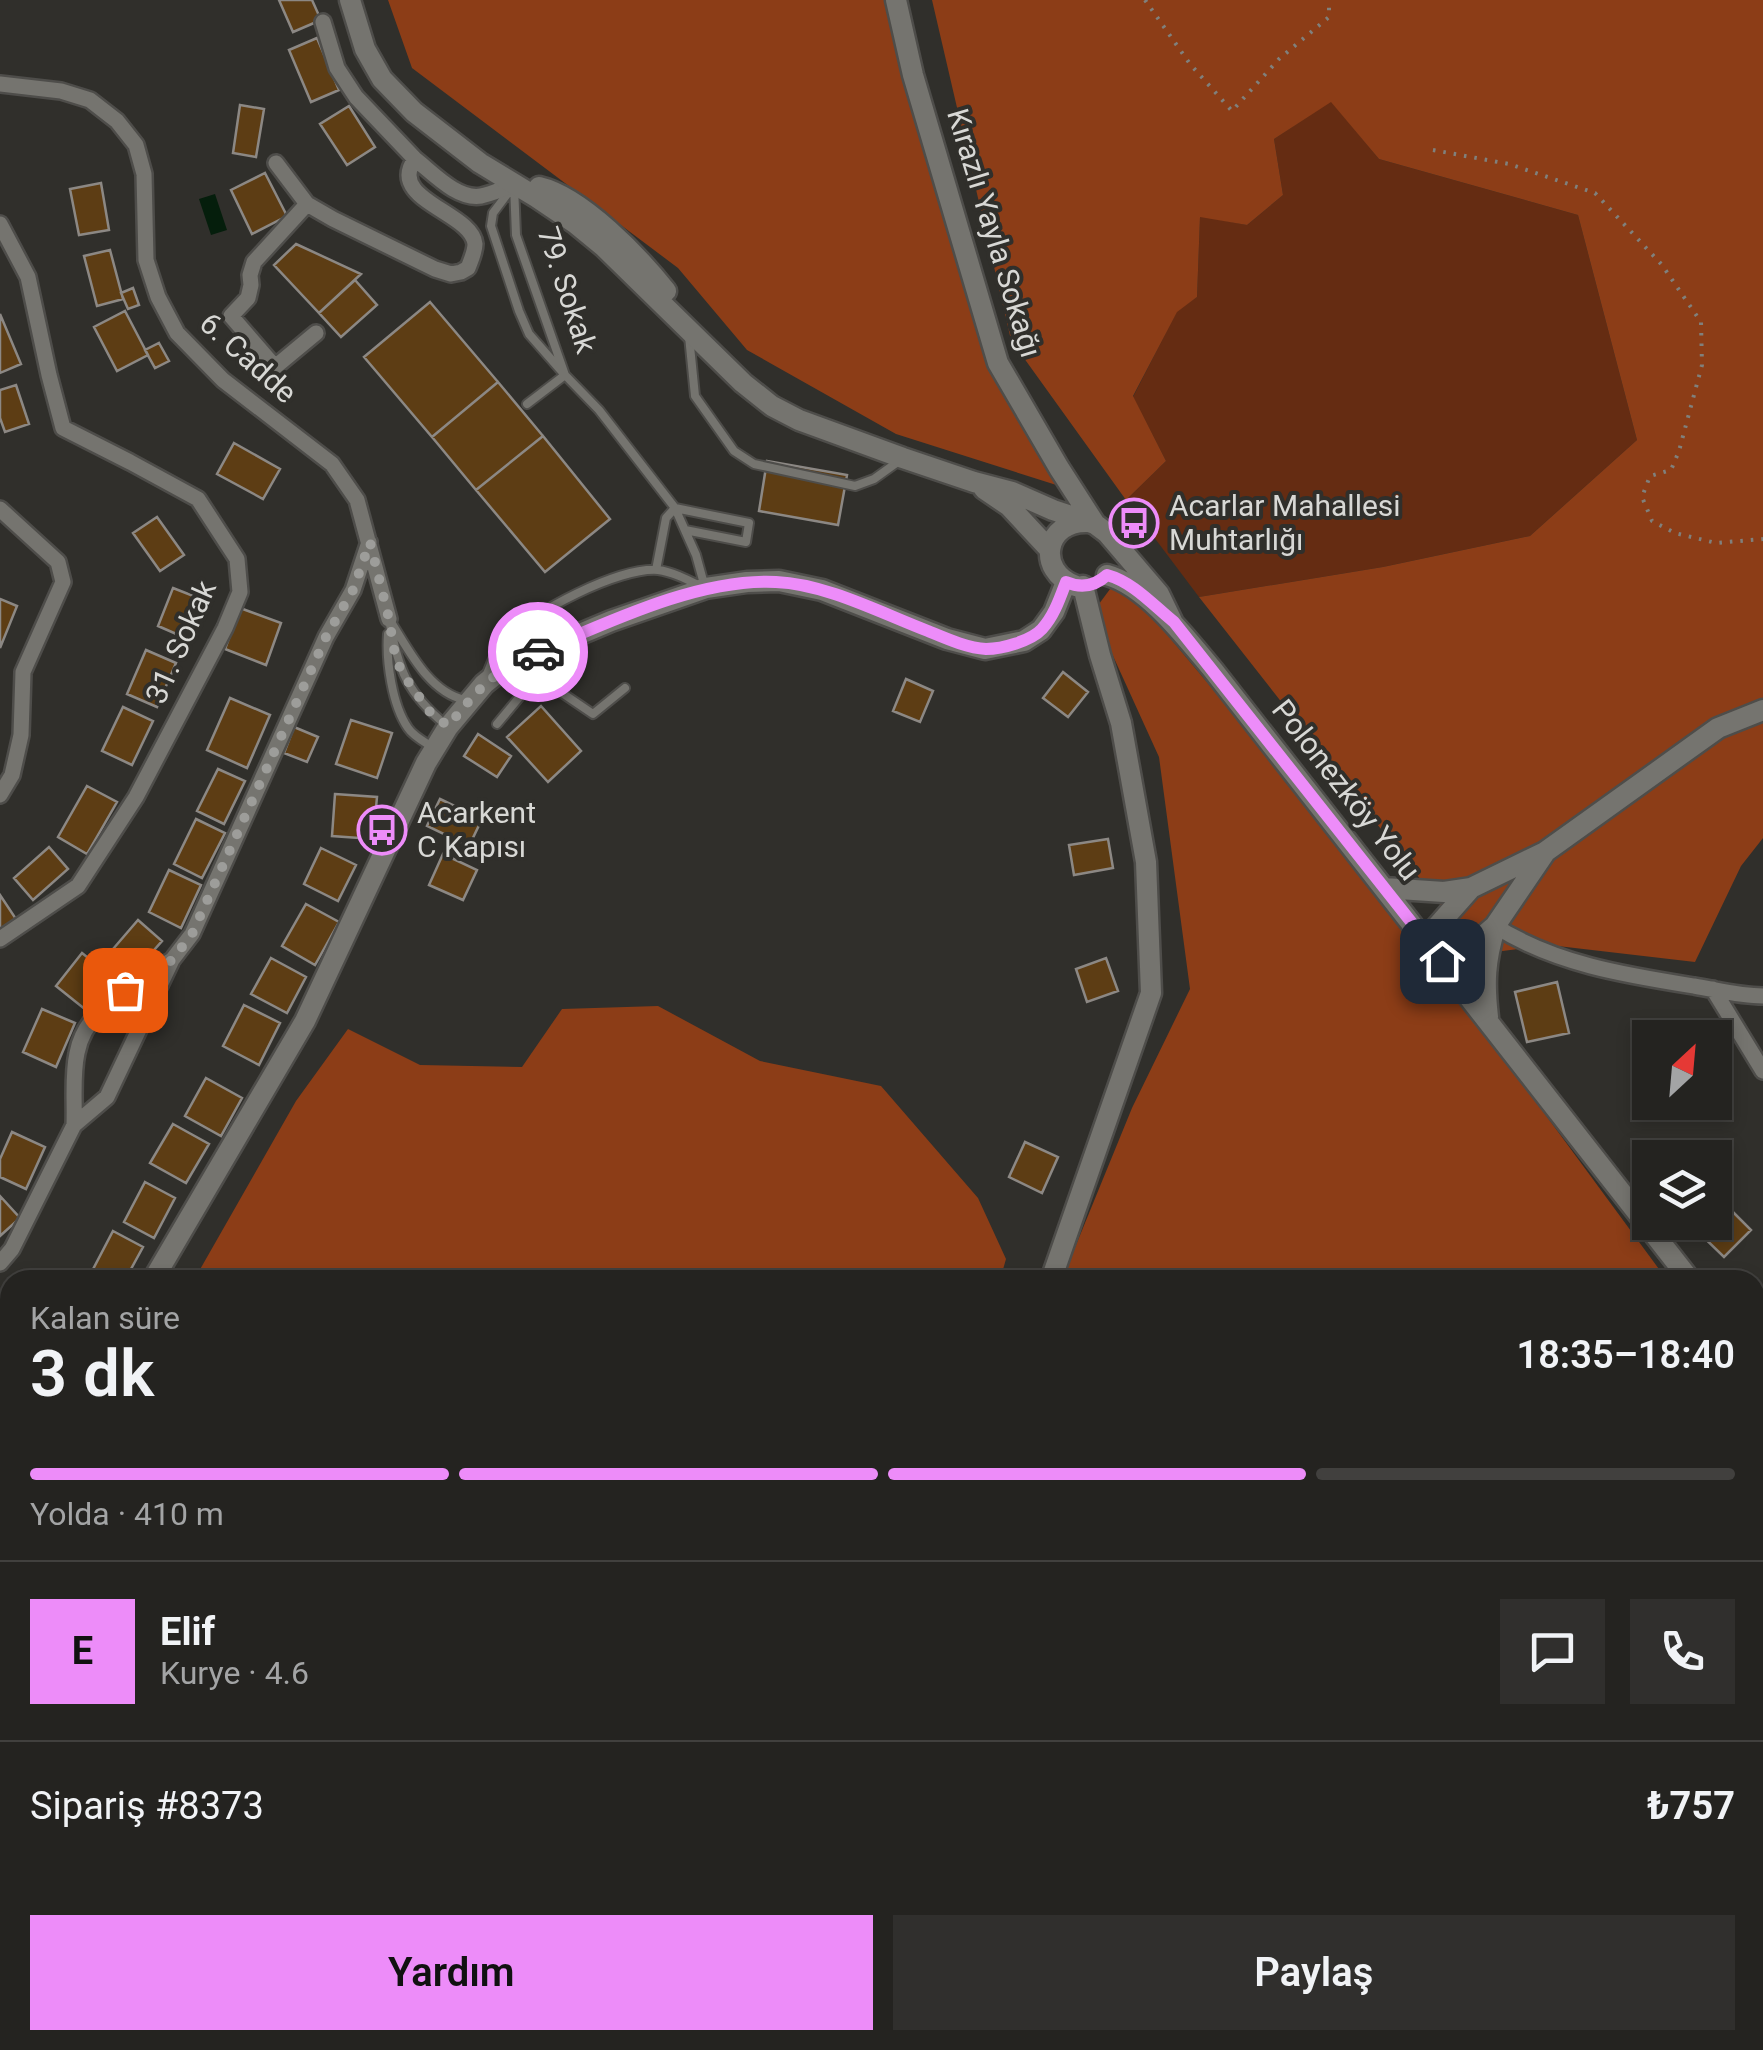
<!DOCTYPE html>
<html lang="tr">
<meta charset="utf-8">
<style>
body{margin:0;font-family:Roboto,sans-serif;background:#302f2d;color:#f1f3f6;height:100vh;display:flex;flex-direction:column;font-size:38px;white-space:nowrap}
*{box-sizing:border-box;margin:0}
p{font-size:32px;color:#a3a4a5}
.icon{flex:none;width:55px;height:55px;fill:none;stroke:currentColor;stroke-width:2;stroke-linecap:round;stroke-linejoin:round}
.map{position:relative;flex:1;overflow:hidden}
.drawer{position:absolute;left:0px;top:1270px;width:1765px;height:780px;display:flex;flex-direction:column;background:#242320;border-radius:30px 30px 0 0;box-shadow:0 5px 15px #0003,0 0 0 2px #41403e}
.drawer>*{flex:none}
.needle{width:65px;rotate:26deg}
.buttons{position:absolute;left:1632px;top:1020px;display:grid;gap:20px}
.buttons a{display:grid;place-items:center;width:100px;height:100px;border-radius:0px;background:#242320;box-shadow:0 5px 15px #0003,0 0 0 2px #41403e;font-size:50px}
.pin{position:absolute;display:grid;place-items:center;width:85px;height:85px;color:#fff;margin:-42px;border-radius:20px;box-shadow:0 5px 15px #0006}
.courier{position:absolute;display:grid;place-items:center;width:100px;height:100px;margin:-50px;border:8px solid #ed8cf9;border-radius:50%;background:#fff;color:#222;box-shadow:0 2px 12px #0007}
.headline em{font-style:normal;font-weight:600}
.headline div{display:flex;flex-direction:column-reverse}
.headline{display:flex;align-items:center;justify-content:space-between;height:170px;padding:0 30px}
h1{font-size:65px;font-weight:600;line-height:75px}
.bar{display:grid;grid-template-columns:repeat(4,1fr);gap:15px 10px;align-content:center;height:120px;padding:0 30px}
.bar i{height:12px;border-radius:8px;background:#41403e}
.bar .active{background:#ed8cf9}
.bar p{grid-column:span 4}
.line{display:flex;align-items:center;gap:25px;padding:0 30px;border-top:2px solid #41403e}
.line div{flex:1}
.round{display:grid;place-items:center;flex:none;width:105px;height:105px;border-radius:0px;background:#302f2d}
.action{display:flex;gap:20px;margin-top:auto;padding:20px 30px}
.action a{flex:1;height:115px;border-radius:0px;background:#ed8cf9;color:#111;font-size:40px;font-weight:600;line-height:115px;text-align:center}
.action a+a{background:#302f2d;color:#f1f3f6}
.map>svg:first-child{display:block}
.green{fill:#652c12}
.forest{fill:#8c3d17}
.water{fill:#051e0c}
.building{fill:#5d3d14;stroke:#8c8884;stroke-width:2.5}
.lines{fill:none;stroke-linecap:round;stroke-linejoin:round}
.lane-casing{stroke:#4e4d4a;stroke-width:12}
.street-casing{stroke:#4e4d4a;stroke-width:20}
.secondary-casing{stroke:#4e4d4a;stroke-width:25}
.path{stroke:#80807c;stroke-width:4;stroke-dasharray:2.5 8;stroke-linecap:butt}
.lane{stroke:#75746f;stroke-width:8}
.street{stroke:#75746f;stroke-width:15}
.secondary{stroke:#75746f;stroke-width:20}
.done{stroke:#9d9d9a;stroke-width:10;stroke-dasharray:0 18}
.route{stroke:#ed8cf9;stroke-width:12}
.labels{text-anchor:middle;stroke-width:8;stroke-linejoin:round;paint-order:stroke}
.street-label{font-size:30px;fill:#d8d8d5;stroke:#302f2b}
.poi-label{font-size:30px;fill:#d8d8d5;stroke:#302f2b;text-anchor:start}
</style>
<div class="map">
<svg width="1763" height="2050" viewBox="0 0 1763 2050">
<rect width="100%" height="100%" fill="#302f2b"/>
<!-- green -->
<path class="green" d="M 1331,101 L 1379,159 L 1578,215 L 1637,440 L 1530,536 L 1383,567 L 1199,597 L 1126,500 L 1166,461 L 1133,397 L 1177,311 L 1197,297 L 1200,216 L 1247,225 L 1283,195 L 1274,139 Z"/>
<!-- forest -->
<path class="forest" d="M 388,0 L 905,0 L 987,344 L 1069,489 L 896,434 L 747,350 L 678,268 L 412,68 Z
M 932,0 L 1763,0 L 1763,838 L 1741,866 L 1695,962 L 1549,945 L 1479,954 L 1199,597 L 1383,567 L 1530,536 L 1637,440 L 1578,215 L 1379,159 L 1331,102 L 1274,139 L 1283,195 L 1247,225 L 1200,217 L 1197,297 L 1177,312 L 1133,396 L 1166,461 L 1126,500 L 1011,340 Z
M 1119,577 L 1376,884 L 1667,1280 L 1066,1280 L 1067,1267 L 1132,1108 L 1190,989 L 1159,757 L 1093,612 Z
M 658,1006 L 760,1061 L 881,1086 L 978,1198 L 1006,1259 L 1000,1280 L 194,1280 L 296,1101 L 348,1029 L 420,1065 L 522,1067 L 562,1009 Z
M 1755,1381 L 1763,1387 L 1763,2044 L 1749,2040 L 1755,2040 Z
M 380,2040 L 616,2040 L 624,2050 L 382,2050 Z"/>
<!-- water -->
<path class="water" d="M 215,194 L 227,230 L 211,235 L 199,199 Z"/>
<!-- building -->
<path class="building" d="M 279,0 L 312,0 L 321,20 L 293,32 Z
M 317,38 L 339,90 L 311,102 L 289,50 Z
M 240,105 L 264,109 L 256,157 L 233,153 Z
M 349,106 L 375,147 L 347,165 L 320,124 Z
M 265,173 L 287,216 L 252,234 L 231,190 Z
M 101,183 L 109,230 L 79,235 L 70,189 Z
M 296,244 L 361,274 L 319,313 L 274,265 Z
M 110,250 L 123,299 L 97,306 L 84,256 Z
M 355,280 L 377,305 L 341,337 L 319,313 Z
M 133,288 L 139,305 L 128,309 L 121,293 Z
M 430,302 L 498,382 L 432,437 L 364,357 Z
M 125,311 L 148,355 L 117,371 L 94,327 Z
M 0,314 L 21,364 L 0,373 Z
M 159,343 L 169,361 L 155,368 L 145,350 Z
M 498,382 L 543,436 L 476,490 L 432,437 Z
M 16,385 L 29,424 L 5,432 L 0,418 L 0,390 Z
M 543,436 L 610,519 L 545,572 L 476,490 Z
M 234,443 L 280,469 L 263,499 L 217,474 Z
M 767,461 L 847,475 L 838,525 L 759,511 Z
M 157,517 L 184,555 L 160,571 L 133,533 Z
M 173,588 L 196,597 L 181,636 L 158,626 Z
M 0,599 L 17,606 L 0,648 Z
M 240,608 L 281,623 L 266,665 L 225,649 Z
M 146,650 L 176,663 L 157,707 L 127,694 Z
M 1063,672 L 1088,692 L 1068,717 L 1043,698 Z
M 906,679 L 933,691 L 920,722 L 893,711 Z
M 230,698 L 270,715 L 247,768 L 207,750 Z
M 541,706 L 581,751 L 548,782 L 507,737 Z
M 123,707 L 153,721 L 132,765 L 102,751 Z
M 351,720 L 392,733 L 377,778 L 336,764 Z
M 294,727 L 318,737 L 307,762 L 284,753 Z
M 478,734 L 511,756 L 497,777 L 464,756 Z
M 218,769 L 245,781 L 224,824 L 197,811 Z
M 87,786 L 117,802 L 87,854 L 58,837 Z
M 335,794 L 377,797 L 373,839 L 332,836 Z
M 440,799 L 482,819 L 469,846 L 427,826 Z
M 196,819 L 225,833 L 202,878 L 174,864 Z
M 1108,839 L 1113,868 L 1074,875 L 1069,845 Z
M 49,847 L 68,869 L 33,900 L 14,878 Z
M 321,848 L 356,865 L 338,901 L 304,884 Z
M 443,854 L 477,870 L 463,900 L 429,885 Z
M 169,870 L 201,885 L 181,928 L 149,912 Z
M 0,895 L 16,919 L 0,929 Z
M 306,904 L 339,922 L 315,965 L 282,946 Z
M 138,920 L 162,941 L 131,976 L 107,956 Z
M 82,953 L 112,977 L 86,1010 L 56,986 Z
M 271,958 L 306,977 L 287,1013 L 251,994 Z
M 1106,958 L 1118,991 L 1087,1002 L 1076,969 Z
M 1557,982 L 1569,1033 L 1527,1042 L 1515,992 Z
M 244,1005 L 280,1023 L 259,1065 L 223,1046 Z
M 42,1009 L 75,1023 L 56,1067 L 23,1052 Z
M 206,1078 L 242,1098 L 221,1136 L 185,1116 Z
M 173,1124 L 209,1144 L 186,1183 L 150,1163 Z
M 12,1132 L 45,1147 L 26,1189 L 0,1177 L 0,1159 Z
M 1025,1142 L 1058,1157 L 1042,1193 L 1009,1177 Z
M 145,1182 L 175,1198 L 154,1238 L 124,1222 Z
M 0,1196 L 20,1218 L 0,1236 Z
M 1719,1198 L 1751,1230 L 1724,1257 L 1692,1226 L 1696,1222 L 1715,1222 L 1715,1203 Z
M 113,1231 L 143,1247 L 125,1280 L 99,1280 L 90,1275 Z
M 717,2040 L 761,2040 L 770,2050 L 726,2050 Z
M 1099,2040 L 1119,2040 L 1137,2049 L 1094,2050 Z
M 1200,2040 L 1241,2040 L 1212,2050 L 1204,2050 Z"/>
<g class="lines">
<!-- lane casing -->
<g class="lane-casing">
<path id="lane" d="M 514,185 L 516,235 L 565,375 L 529,334 L 519,311 L 491,226 L 493,213 Z
M 689,336 L 695,396 L 734,451 L 754,464 L 855,486 L 874,479 L 899,461
M 527,404 L 565,375 L 599,410 L 675,508 L 696,555 L 704,584
M 656,570 L 666,518 L 675,508 L 749,523 L 746,542 L 685,530
M 388,634 C 386,661 392,705 408,728 C 414,737 425,742 434,748
M 487,674 C 492,661 496,650 506,640 C 532,612 619,567 658,570 C 673,572 688,580 702,587
M 537,676 L 593,714 L 625,688
M 497,724 L 537,676 L 524,658
M 447,726 C 407,693 398,670 389,619 C 408,648 428,692 465,700"/>
</g>
<!-- street casing -->
<g class="street-casing">
<path id="street" d="M 323,22 L 337,68 L 356,97 L 415,159
M 0,84 L 61,91 L 90,100 L 117,121 L 136,145 L 144,174 L 146,260 L 158,297 L 177,333 L 223,380 L 332,464 L 357,500 L 389,619
M 276,163 L 307,204 L 333,219 L 435,269 L 451,274 L 461,272 L 468,268 C 471,260 475,252 475,244 C 472,212 386,200 415,159 C 433,173 457,200 481,196 C 492,194 504,188 514,185
M 307,204 L 254,262 L 250,275 L 251,285 L 248,298 L 231,316 L 275,367 L 316,333
M 0,224 L 28,277 L 49,375 L 63,428 L 130,462 L 198,499 L 237,559 L 240,592 L 225,628 L 136,797 L 78,886 L 0,939
M 0,509 L 58,562 L 63,582 L 23,672 L 21,735 L 12,775 L 0,795
M 1495,926 C 1555,964 1625,975 1694,986 C 1718,990 1739,996 1763,996
M 1713,989 L 1763,1071
M 74,1125 C 75,1102 72,1076 77,1053 C 85,1008 136,982 172,960
M 0,1263 L 12,1249 L 74,1125 L 107,1097 L 172,960 L 192,934 L 326,637 L 353,590 L 369,542
M 1755,1340 L 1763,1337
M 2,1434 L 10,1457
M 0,1939 L 4,1945 L 10,1947
M 59,2040 L 61,2050
M 217,2040 L 220,2050
M 795,2040 L 804,2050
M 1022,2050 L 1032,2040"/>
</g>
<!-- secondary casing -->
<g class="secondary-casing">
<path id="secondary" d="M 350,0 L 365,49 L 382,79 L 414,112 L 480,163 L 536,197 L 576,224 L 604,247 L 743,383 L 772,406 L 799,420 L 903,458 L 974,482 L 1012,492 L 1053,510 L 1095,524 L 1107,533 L 1159,594 L 1173,623
M 896,0 L 913,75 L 998,363 L 1059,468 L 1095,524
M 539,187 C 582,197 639,257 666,291
M 984,489 L 1009,506 L 1050,550
M 1107,575 C 1147,586 1187,639 1213,670 L 1690,1280
M 1076,586 C 1035,571 1045,520 1088,522
M 1384,888 L 1444,892 L 1471,888 L 1545,852 L 1718,728 L 1763,710
M 1425,940 L 1471,888
M 1442,961 L 1469,948 L 1495,926 L 1544,854
M 1488,1017 C 1484,983 1485,961 1495,928
M 153,1280 L 305,1021 L 426,763 L 448,727 L 484,684 L 509,664 L 611,621 L 706,588 L 747,582 L 779,581 L 822,590 L 947,639 L 985,649 L 1024,641 L 1041,630 L 1054,612 L 1066,582
M 1051,1280 L 1151,993 L 1146,862 L 1121,723 L 1100,655 L 1083,586
M 1755,1357 L 1763,1363
M 0,1435 L 10,1429
M 1651,2040 L 1673,2050"/>
</g>
<!-- path -->
<path class="path" d="M 1145,0 L 1190,64 L 1232,111 L 1279,59 L 1329,17 L 1329,0
M 1433,150 L 1509,164 L 1595,193 L 1662,265 L 1701,322 L 1702,365 L 1679,451 L 1671,470 L 1650,476 L 1642,497 L 1652,521 L 1675,533 L 1716,543 L 1763,539"/>
<!-- lane -->
<use href="#lane" class="lane"/>
<!-- street -->
<use href="#street" class="street"/>
<!-- secondary -->
<use href="#secondary" class="secondary"/>
</g>
<g class="lines">
<!-- done -->
<path class="done" d="M 125,990 L 172,960 L 192,934 L 326,637 L 353,590 L 370,542 L 389,619 L 395,655 L 402,673 L 430,712 L 448,726 C 480,688 491,672 538,652"/>
<!-- route -->
<path class="route" d="M 538,652 C 609,622 699,578 776,582 C 826,584 881,613 928,631 C 945,638 967,648 986,649 C 1002,649 1031,641 1042,629 C 1054,616 1060,598 1066,582 C 1082,589 1095,586 1107,575 C 1133,582 1153,605 1174,622 L 1442,961"/>
</g>
<!-- icons -->
<defs>
<g id="bus-ring" transform="scale(2.5)"><circle r="9.5" fill="#302f2b" stroke="#ed8cf9" stroke-width="1.5"/><path d="M-5-6H5V4H4V6H2V4H-2V6H-4V4H-5ZM-3.5-4V0h7V-4ZM-3.5 1.2v1.5H-2V1.2ZM2 1.2v1.5H3.5V1.2Z" fill="#ed8cf9"/></g>
</defs>
<g fill-rule="evenodd">
<use href="#bus-ring" x="1134" y="523"/>
<use href="#bus-ring" x="382" y="830"/>
</g>
<g class="labels">
<!-- street labels -->
<g class="street-label">
<text transform="translate(994 233) rotate(73)" y="10">Kırazlı Yayla Sokağı</text>
<text transform="translate(567 290) rotate(72)" y="10">79. Sokak</text>
<text transform="translate(248 358) rotate(42)" y="10">6. Cadde</text>
<text transform="translate(181 642) rotate(-66)" y="10">31. Sokak</text>
<text transform="translate(1346 790) rotate(52)" y="10">Polonezköy Yolu</text>
</g>
<!-- poi labels -->
<g class="poi-label">
<text x="1169" y="516">Acarlar Mahallesi<tspan x="1169" dy="34">Muhtarlığı</tspan></text>
<text x="417" y="823">Acarkent<tspan x="417" dy="34">C Kapısı</tspan></text>
</g>
</g>
</svg>
<div class="buttons">
<a><svg class="needle" viewBox="-14 -14 28 28"><path d="M0-13l5 13h-10z" fill="#e53935"/><path d="M0 13l5-13h-10z" fill="#a3a4a5"/></svg></a>
<a><svg class="icon" aria-label="layers" viewBox="0 0 24 24"><path d="M12 4l9 5-9 5-9-5zM3 14l9 5 9-5"/></svg></a>
</div>
<div class="pin" style="left:125px;top:990px;background:#ea580c"><svg class="icon" aria-label="bag" viewBox="0 0 24 24"><path d="M5 8h14l-1 12H6zM9 8a3 3 0 0 1 6 0"/></svg></div>
<div class="pin" style="left:1442px;top:961px;background:#1f2937"><svg class="icon" aria-label="home" viewBox="0 0 24 24"><path d="M3 11l9-7 9 7M6 9v11h12V9"/></svg></div>
<div class="courier" style="left:538px;top:652px"><svg class="icon" aria-label="car" viewBox="0 0 24 24"><path d="M5 17H2v-5l4-1 3-4h7l3 4 3 1v5h-3M9 17h6M6 11h13"/><circle cx="7" cy="17" r="2"/><circle cx="17" cy="17" r="2"/></svg></div>
<section class="drawer">
<div class="headline"><div><h1>3 dk</h1><p>Kalan süre</p></div><em>18:35–18:40</em></div>
<div class="bar"><i class="active"></i><i class="active"></i><i class="active"></i><i></i><p>Yolda · 410 m</p></div>
<div class="line" style="height:180px"><b class="round" style="background:#ed8cf9;color:#111">E</b><div><b>Elif</b><p>Kurye · 4.6</p></div><a class="round"><svg class="icon" aria-label="chat" viewBox="0 0 24 24"><path d="M4 5h16v11H9l-5 4z"/></svg></a><a class="round"><svg class="icon" aria-label="phone" viewBox="0 0 24 24"><path d="M5 4h4l2 5-3 2q2 4 5 5l2-3 5 2v4C11 20 4 13 5 4z"/></svg></a></div>
<div class="line" style="height:130px"><div>Sipariş #8373</div><b>₺757</b></div>
<div class="action"><a>Yardım</a><a>Paylaş</a></div>
</section>
</div>
